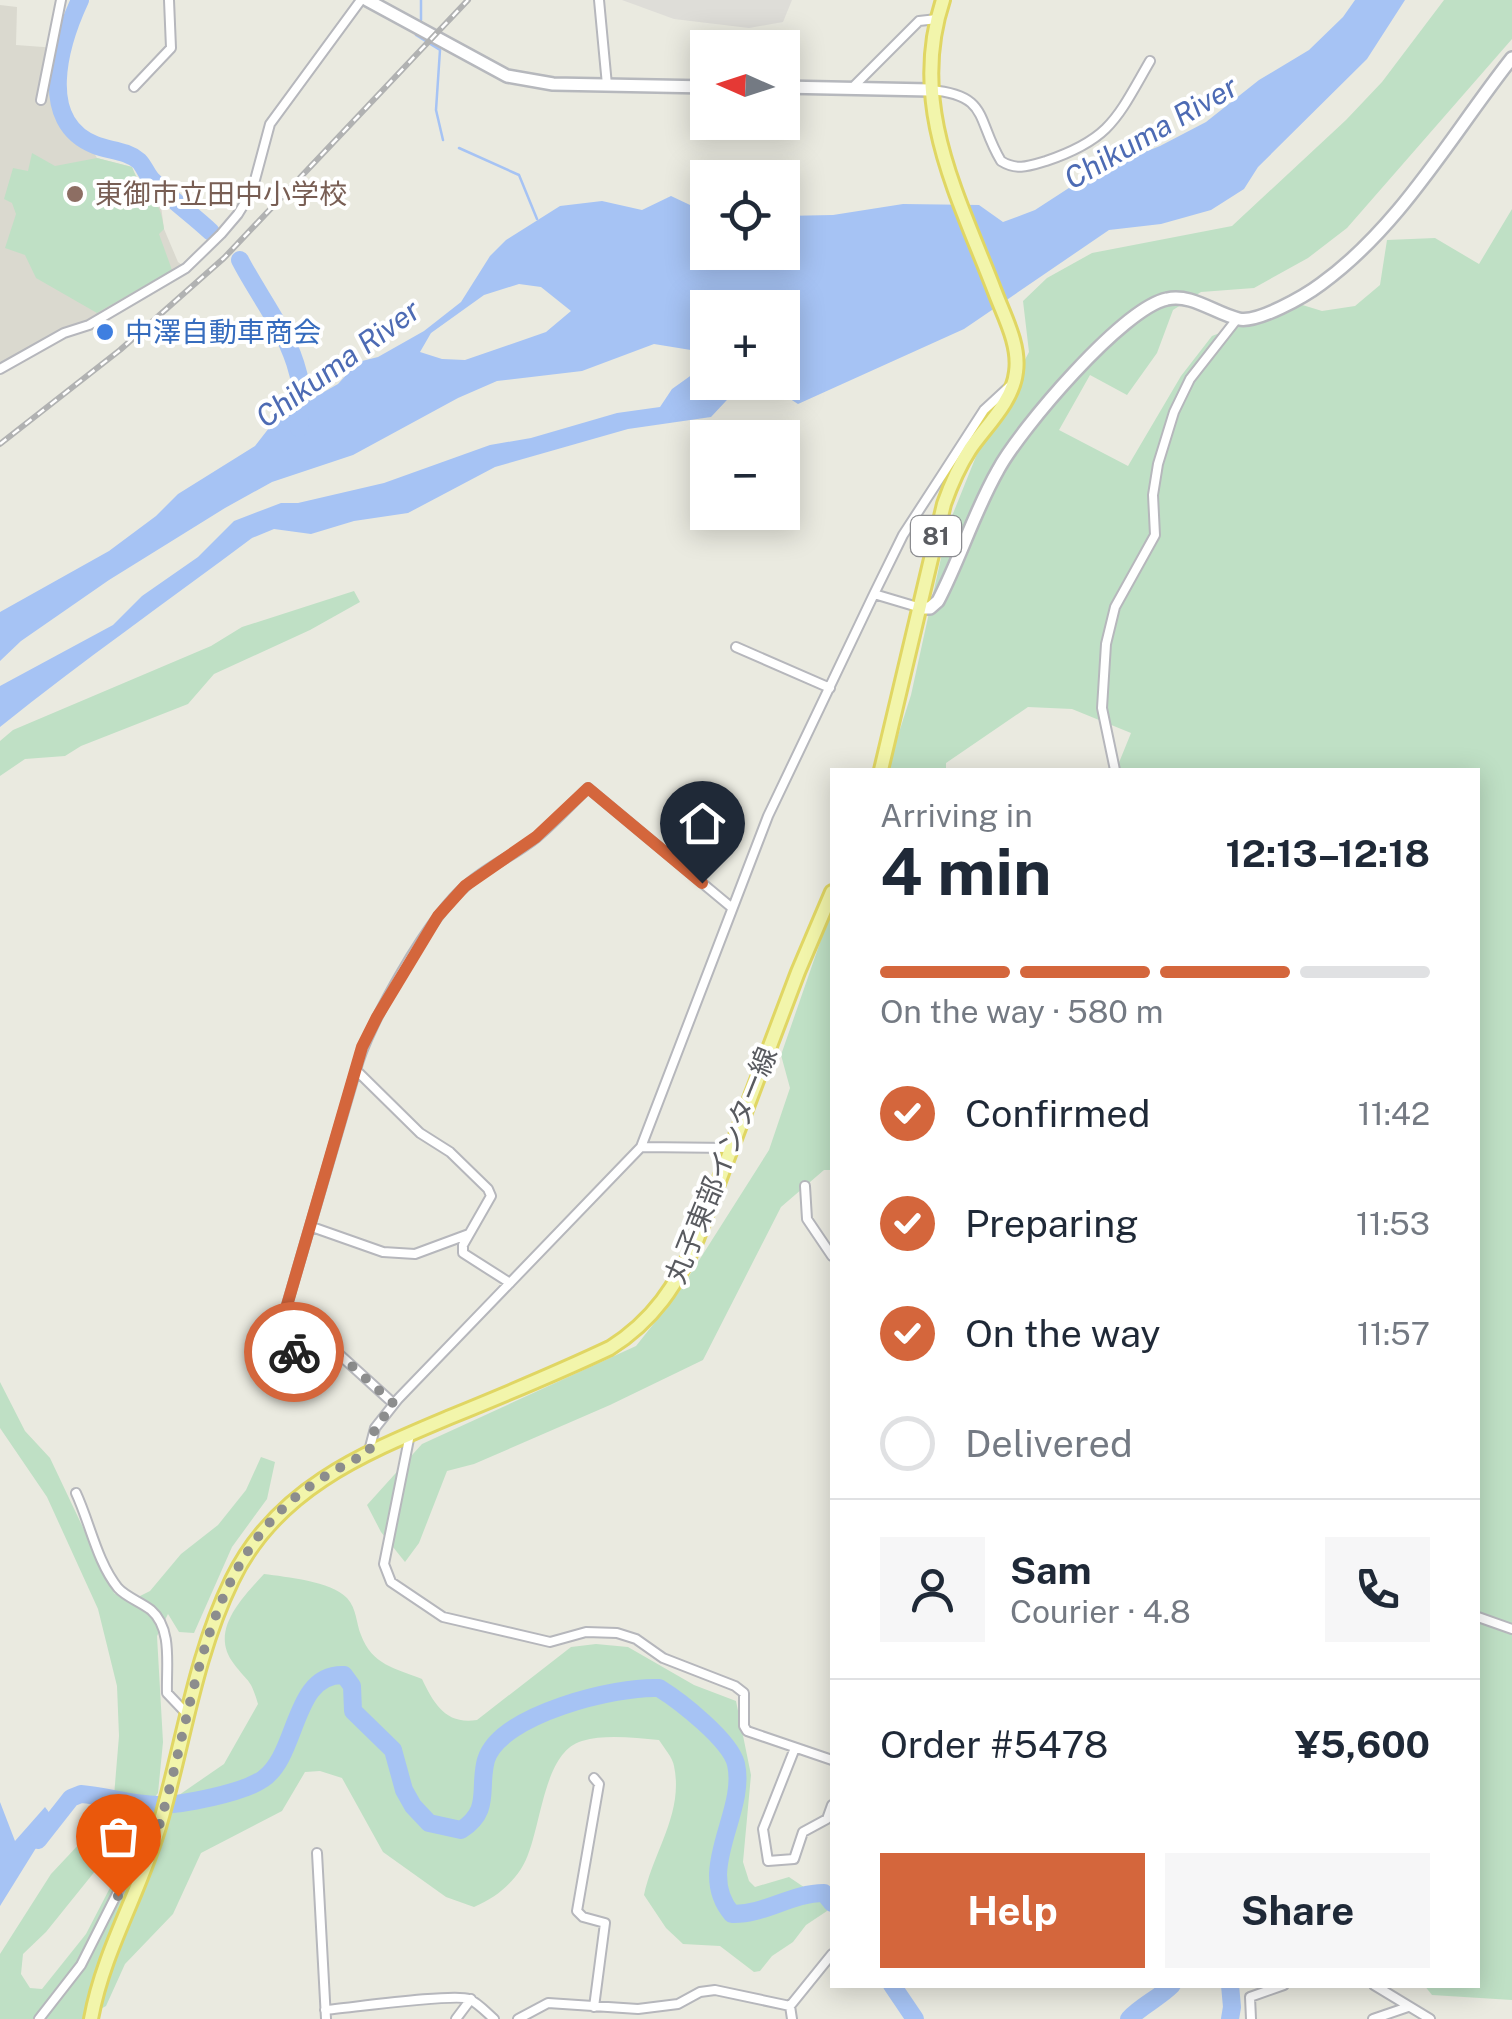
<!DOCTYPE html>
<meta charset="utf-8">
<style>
body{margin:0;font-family:"Public Sans","Noto Sans JP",sans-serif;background:#f6f6f7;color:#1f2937;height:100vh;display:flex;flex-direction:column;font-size:38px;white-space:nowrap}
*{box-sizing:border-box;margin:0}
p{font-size:32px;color:#747a83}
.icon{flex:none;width:55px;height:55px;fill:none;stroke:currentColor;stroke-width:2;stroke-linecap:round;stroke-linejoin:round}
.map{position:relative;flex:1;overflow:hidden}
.panel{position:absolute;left:830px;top:768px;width:650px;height:1220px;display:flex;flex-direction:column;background:#fff;border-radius:0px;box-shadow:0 5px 25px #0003}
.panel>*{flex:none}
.needle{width:65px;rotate:273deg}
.tools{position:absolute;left:690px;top:30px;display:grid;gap:20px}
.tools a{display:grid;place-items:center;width:110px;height:110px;border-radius:0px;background:#fff;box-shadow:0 5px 25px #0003;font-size:50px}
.pin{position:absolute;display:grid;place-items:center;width:85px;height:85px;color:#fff;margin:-102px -42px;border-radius:50% 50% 50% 0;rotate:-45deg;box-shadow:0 0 10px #0007}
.pin .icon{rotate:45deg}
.courier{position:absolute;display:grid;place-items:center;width:100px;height:100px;margin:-50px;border:8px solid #d4663c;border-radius:50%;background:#fff;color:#222;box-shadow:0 2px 12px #0007}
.head em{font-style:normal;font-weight:700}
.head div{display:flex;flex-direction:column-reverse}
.head{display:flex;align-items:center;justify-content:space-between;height:170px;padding:0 50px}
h1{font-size:65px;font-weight:700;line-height:75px}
.bar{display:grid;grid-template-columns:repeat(4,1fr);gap:15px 10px;align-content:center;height:120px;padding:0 50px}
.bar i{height:12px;border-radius:8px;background:#e0e1e3}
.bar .active{background:#d4663c}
.bar p{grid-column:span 4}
.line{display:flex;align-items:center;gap:25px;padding:0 50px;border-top:2px solid #e0e1e3}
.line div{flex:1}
.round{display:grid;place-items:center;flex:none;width:105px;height:105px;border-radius:0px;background:#f6f6f7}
ol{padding:0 50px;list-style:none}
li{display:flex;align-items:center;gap:30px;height:110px}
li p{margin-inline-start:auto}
li .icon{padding:10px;border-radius:50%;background:#d4663c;color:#fff;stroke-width:4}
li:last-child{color:#747a83}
li i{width:55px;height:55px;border:5px solid #e0e1e3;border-radius:50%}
.button{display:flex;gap:20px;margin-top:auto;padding:20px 50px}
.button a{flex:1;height:115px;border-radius:0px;background:#d4663c;color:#fff;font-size:40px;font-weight:700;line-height:115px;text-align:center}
.button a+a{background:#f6f6f7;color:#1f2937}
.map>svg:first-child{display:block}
.industrial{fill:#deddd8}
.education{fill:#dad9cf}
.green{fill:#bfe0c5}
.water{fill:#a6c3f4;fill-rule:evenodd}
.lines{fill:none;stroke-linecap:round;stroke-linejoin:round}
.stream{stroke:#a6c3f4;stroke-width:2.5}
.river{stroke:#a6c3f4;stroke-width:18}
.street-casing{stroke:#b6b7bc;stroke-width:12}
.secondary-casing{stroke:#b6b8bd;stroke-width:16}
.primary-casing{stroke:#e0d663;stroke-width:18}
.street{stroke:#fff;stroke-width:8}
.secondary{stroke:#fff;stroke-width:11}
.primary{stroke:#f2f5ab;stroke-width:12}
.rail-casing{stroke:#b1b2b2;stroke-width:6}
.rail{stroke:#fff;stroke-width:2.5;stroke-dasharray:8;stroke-linecap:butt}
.done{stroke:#8c8d8d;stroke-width:10;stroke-dasharray:0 18}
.route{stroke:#d4663c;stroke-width:12}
.education-dot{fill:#8d6e63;stroke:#fff;stroke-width:4}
.shop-dot{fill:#3f7fe0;stroke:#fff;stroke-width:4}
.labels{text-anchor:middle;stroke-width:8;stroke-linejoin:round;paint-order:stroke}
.shield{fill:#fff;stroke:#8b8c90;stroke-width:2.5}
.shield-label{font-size:25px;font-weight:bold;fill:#595b60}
.education-label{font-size:28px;fill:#785e54;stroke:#fff;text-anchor:start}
.shop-label{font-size:28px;fill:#366cbe;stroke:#fff;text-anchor:start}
.street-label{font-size:28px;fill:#595b60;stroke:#fff}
.water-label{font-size:30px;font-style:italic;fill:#4d6bb4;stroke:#fff}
</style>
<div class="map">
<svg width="1512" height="2019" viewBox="0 0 1512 2019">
<rect width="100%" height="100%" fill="#eaeae0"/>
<!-- industrial -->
<path class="industrial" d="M 622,0 L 792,0 L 783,22 L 749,28 L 674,19 Z"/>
<!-- education -->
<path class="education" d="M 0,5 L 17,7 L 16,45 L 57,48 L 50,87 L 54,110 L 65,129 L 91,148 L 97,158 L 132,167 L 138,183 L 161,206 L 164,229 L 178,262 L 186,268 L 0,369 Z"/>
<!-- green -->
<path class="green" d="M 1444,0 L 1512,0 L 1512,39 L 1347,228 L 1308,258 L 1254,288 L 1201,292 L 1173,310 L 1157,353 L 1127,395 L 1090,375 L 1059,430 L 1128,466 L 1181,376 L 1212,336 L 1296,303 L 1322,311 L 1355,306 L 1380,285 L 1387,240 L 1435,238 L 1479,264 L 1512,209 L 1512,2000 L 1432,1995 L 1424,1985 L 1478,1985 L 1478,770 L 1116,770 L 1131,733 L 1072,709 L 1028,707 L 946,763 L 946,770 L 887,770 L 911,695 L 948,526 L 981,444 L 1029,352 L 1023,301 L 1047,278 L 1092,253 L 1232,226 L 1346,120 L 1382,82 Z
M 32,153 L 55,166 L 97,158 L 132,167 C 144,198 160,193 164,229 L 159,234 L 172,270 L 97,313 L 36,278 L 25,255 L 5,248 L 16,214 L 12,203 L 4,199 L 13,168 L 28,171 Z
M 354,591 L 360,602 L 310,630 L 214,674 L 188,704 L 81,746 L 65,756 L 25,759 L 0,776 L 0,741 L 13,730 L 211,646 L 242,627 Z
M 832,908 L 832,1170 L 824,1170 L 781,1207 L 703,1360 L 610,1405 L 474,1464 L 447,1471 L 419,1543 L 405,1562 L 381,1532 L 367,1505 L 422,1444 L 636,1346 L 679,1292 L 769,1150 L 790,1088 L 781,1055 Z
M 0,1382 L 25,1431 L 50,1458 L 114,1593 L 128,1602 L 150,1591 L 181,1554 L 218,1525 L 246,1490 L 261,1457 L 275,1462 L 267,1499 L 232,1547 L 194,1633 L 179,1632 L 168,1614 L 157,1636 L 163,1742 L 158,1793 L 46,1932 L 23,1954 L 21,1974 L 30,1988 L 42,1989 L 86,1934 L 140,1830 L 179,1795 L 224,1764 L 258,1704 C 250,1677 249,1684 234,1664 C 208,1631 243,1597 264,1574 C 286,1577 331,1581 347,1598 C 357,1609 356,1623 361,1635 C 372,1665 395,1668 422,1679 C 434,1704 446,1725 477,1720 L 571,1647 L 596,1644 L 628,1647 L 694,1685 L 736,1701 L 751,1775 L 743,1862 L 749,1881 L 755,1887 L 789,1877 L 826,1902 L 827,1911 L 806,1925 L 793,1942 L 772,1956 L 760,1971 L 754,1972 L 720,1946 L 683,1944 L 666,1928 L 644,1895 C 653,1852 684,1813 674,1766 C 673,1758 664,1748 659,1740 C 634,1738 606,1734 582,1741 C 540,1753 542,1838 521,1869 C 508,1888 494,1898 474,1907 L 446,1897 L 383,1852 L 342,1778 L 320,1771 L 305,1772 L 282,1811 L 201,1853 L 173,1914 L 125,1964 L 106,2006 L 83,2019 L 0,2019 L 0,1954 L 51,1874 L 113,1808 L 119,1736 L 117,1686 L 98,1609 L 47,1497 L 0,1428 Z"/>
<!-- water -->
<path class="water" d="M 1355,0 L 1405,0 L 1367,59 L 1258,167 L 1244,189 L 1211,210 L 1161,224 L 1109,230 L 964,329 L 798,404 L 767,384 L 740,386 L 711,417 L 628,429 L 495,467 L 408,513 L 354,521 L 311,534 L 274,529 L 252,538 C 168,601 82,661 0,727 L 0,686 L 113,625 L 142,596 L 198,557 L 234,521 L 281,503 L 298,503 L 384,483 L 490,445 L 531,438 L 617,413 L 660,407 L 672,389 L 707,364 L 708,382 L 782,382 L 782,308 L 708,308 L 707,350 L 697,351 L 654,344 L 582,371 L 497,381 L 458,398 L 353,455 L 272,482 L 225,508 L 109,580 L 21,641 L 0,661 L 0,612 L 109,551 L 156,516 L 178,494 L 255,446 L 276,419 L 338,384 L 358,362 L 378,357 L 424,331 L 461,302 L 490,256 L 506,240 L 560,206 L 602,201 L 642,210 L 671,196 L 707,213 L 708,252 L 782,252 L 783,216 L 833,215 L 903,204 L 979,205 L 1003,222 L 1035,210 L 1092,173 L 1160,146 L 1206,122 L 1259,80 L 1309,50 L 1343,17 ZM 519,284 L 541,287 L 571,311 L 546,332 L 465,360 L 442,359 L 420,352 L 431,333 L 484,295 Z
M 0,1802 L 15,1841 L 45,1807 L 54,1819 L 0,1906 Z"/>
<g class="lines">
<!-- stream -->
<path class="stream" d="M 421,0 L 421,20
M 416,35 L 440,50 L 436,110 L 443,140
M 459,148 L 519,175 L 537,219"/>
<!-- river -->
<path class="river" d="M 80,0 C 60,43 36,122 95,145 C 110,151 126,150 139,161 C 144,166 147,175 152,180 C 170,199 192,214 211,232
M 240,260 C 259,297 288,332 298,373 C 303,389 299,411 299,428
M 38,1840 L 71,1798 L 81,1794 C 106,1796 132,1805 158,1805 C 182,1805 243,1793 263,1779 C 299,1754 292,1673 344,1675 L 352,1686 L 353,1711 L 393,1750 L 404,1790 L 413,1806 L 429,1823 L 461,1830 C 492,1810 478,1789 486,1760 C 500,1714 617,1686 659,1688 C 680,1701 730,1740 736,1764 C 747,1813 694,1870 732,1914 C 764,1915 791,1893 824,1893 L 832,1903
M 892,1985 L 915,2019
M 1129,2019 C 1142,2005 1158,1999 1172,1985
M 1230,2019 L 1232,2007 L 1230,1985"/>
<!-- street casing -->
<g class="street-casing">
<path id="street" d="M 599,0 L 607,85
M 134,87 L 171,48 L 169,0
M 853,87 L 919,21 L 937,19
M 930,90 C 990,95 976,120 1001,161 C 1017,171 1029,166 1046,161 C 1111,139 1117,118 1150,61
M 41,100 L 61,0
M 0,369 L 64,333 L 89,325 L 186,268 L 221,234 L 238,214 L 252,191 L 270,124 L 361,0
M 874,594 L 921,608
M 736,647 L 830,688
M 1115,770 L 1102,708 L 1106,644 L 1115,607 L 1155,535 L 1153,495 L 1158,464 L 1174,412 L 1190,379 L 1237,319
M 356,1070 L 274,1349 L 307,1351 L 330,1346 L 394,1404
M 641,1147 L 731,1148
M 805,1186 L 807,1219 L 832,1256
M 312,1227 L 383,1252 L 415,1254 L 469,1234
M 510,1283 L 463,1253 L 463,1245 L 491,1196 L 488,1189 L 450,1152 L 420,1133 L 356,1070 C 368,1024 430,915 467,885 C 488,866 515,855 537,837 C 555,822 571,804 588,788 L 731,907
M 410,1434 L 384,1564 L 391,1582 L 443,1617 L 550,1642 L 586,1632 L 617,1633 L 636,1639 L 663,1658 L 735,1686 L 744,1693 L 744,1726 L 747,1731 L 832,1760
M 369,1451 L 375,1428 L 398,1399 L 641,1147 L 768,816 L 874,594 L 903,535 L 942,475 L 984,410 L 1010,386
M 76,1493 C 90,1523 97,1562 118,1588 C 126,1597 141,1602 151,1610 C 173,1629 166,1666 167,1693 L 186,1713
M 1478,1617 L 1512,1629
M 795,1748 L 763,1829 L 768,1861 L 794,1859 L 803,1832 L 827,1819 L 832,1805
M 317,1853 L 326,2019
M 1374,1985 L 1430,2019
M 594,2007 L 605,1923 L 583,1917 L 577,1911 L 599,1784 L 594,1778
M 325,2010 C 349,2008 455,1993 469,1999 C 478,2003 487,2013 494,2019
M 39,2019 L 81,1965 L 130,1868 L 145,1865
M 456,2019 L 471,1999
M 518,2019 L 548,2003 L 638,2009 L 678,2004 L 700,1992 L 715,1990 L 790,2006
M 792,2019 L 790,2006 L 832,1954
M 1251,2019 L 1250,1997 L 1284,1985
M 1373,2019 L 1408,2007"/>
</g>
<!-- secondary casing -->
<g class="secondary-casing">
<path id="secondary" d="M 367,0 L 507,76 L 553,84 L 708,87
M 782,87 L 930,90
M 921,608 L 930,608 L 938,601 C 960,559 974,512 998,470 C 1020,429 1123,308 1167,299 C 1191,293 1216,314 1239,319 C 1258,323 1305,296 1321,284 C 1401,226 1452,134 1512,58"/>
</g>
<!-- primary casing -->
<g class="primary-casing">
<path id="primary" d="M 881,770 L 944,504 C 951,484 959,466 970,449 C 986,426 1013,401 1016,372 C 1020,345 1004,316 995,292 C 958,195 908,105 943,0
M 91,2019 C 104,1948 142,1889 161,1820 C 184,1740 195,1656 232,1580 C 276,1489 362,1454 450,1417 C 504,1395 557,1373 610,1348 C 653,1321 677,1285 697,1239 L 798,972 L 832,892"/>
</g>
<!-- street -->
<use href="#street" class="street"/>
<!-- secondary -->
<use href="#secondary" class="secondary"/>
<!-- primary -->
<use href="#primary" class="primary"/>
<!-- rail casing -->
<g class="rail-casing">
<path id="rail" d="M 0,444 L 120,350 L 224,258 L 468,0"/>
</g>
<!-- rail -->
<use href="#rail" class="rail"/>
</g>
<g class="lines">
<!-- done -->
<path class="done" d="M 118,1896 L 130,1868 L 146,1865 L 152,1847 C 193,1732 193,1588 291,1501 C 314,1481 342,1466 369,1452 L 375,1428 L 394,1404 L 330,1346 L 294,1352"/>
<!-- route -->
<path class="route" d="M 294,1352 L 274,1350 L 362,1047 L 377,1017 L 438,916 L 465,886 L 536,837 L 588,788 L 702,883"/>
</g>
<!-- markers -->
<circle class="education-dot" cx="75" cy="194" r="10"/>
<circle class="shop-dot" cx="105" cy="332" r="10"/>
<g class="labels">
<!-- shield labels -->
<rect class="shield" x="911" y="516" width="50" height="40" rx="8"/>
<g class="shield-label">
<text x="936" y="545">81</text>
</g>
<!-- education labels -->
<g class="education-label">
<text x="95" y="204">東御市立田中小学校</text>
</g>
<!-- shop labels -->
<g class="shop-label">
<text x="125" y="342">中澤自動車商会</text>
</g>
<!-- street labels -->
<g class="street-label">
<text transform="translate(721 1165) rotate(-68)" y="10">丸子東部インター線</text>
</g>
<!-- water labels -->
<g class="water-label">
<text transform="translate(1151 133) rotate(-30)" y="10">Chikuma River</text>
<text transform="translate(338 364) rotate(-36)" y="10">Chikuma River</text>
</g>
</g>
</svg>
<div class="tools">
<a><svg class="needle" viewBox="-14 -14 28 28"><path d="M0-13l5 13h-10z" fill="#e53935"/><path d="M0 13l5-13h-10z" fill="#747a83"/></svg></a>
<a><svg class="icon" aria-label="locate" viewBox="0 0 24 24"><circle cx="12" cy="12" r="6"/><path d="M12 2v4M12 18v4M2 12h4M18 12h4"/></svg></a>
<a>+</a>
<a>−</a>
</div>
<div class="pin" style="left:118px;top:1896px;background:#ea580c"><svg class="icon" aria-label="bag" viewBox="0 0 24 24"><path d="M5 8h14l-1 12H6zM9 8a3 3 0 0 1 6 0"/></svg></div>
<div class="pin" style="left:702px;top:883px;background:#1f2937"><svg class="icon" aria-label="home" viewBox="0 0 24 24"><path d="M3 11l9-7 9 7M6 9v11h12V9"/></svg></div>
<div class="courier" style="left:294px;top:1352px"><svg class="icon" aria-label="bike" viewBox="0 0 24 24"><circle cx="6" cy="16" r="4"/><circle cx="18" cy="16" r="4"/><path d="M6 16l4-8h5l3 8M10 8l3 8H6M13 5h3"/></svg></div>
<section class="panel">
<div class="head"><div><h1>4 min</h1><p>Arriving in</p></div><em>12:13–12:18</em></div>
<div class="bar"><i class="active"></i><i class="active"></i><i class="active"></i><i></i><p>On the way · 580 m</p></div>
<ol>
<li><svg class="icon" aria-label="check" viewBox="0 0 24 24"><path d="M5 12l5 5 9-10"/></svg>Confirmed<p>11:42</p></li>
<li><svg class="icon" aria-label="check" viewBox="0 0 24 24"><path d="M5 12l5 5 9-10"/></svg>Preparing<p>11:53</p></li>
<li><svg class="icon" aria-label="check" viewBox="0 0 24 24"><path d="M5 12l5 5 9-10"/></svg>On the way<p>11:57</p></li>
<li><i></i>Delivered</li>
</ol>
<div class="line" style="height:180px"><a class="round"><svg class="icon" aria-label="person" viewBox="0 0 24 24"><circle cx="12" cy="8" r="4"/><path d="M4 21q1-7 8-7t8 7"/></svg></a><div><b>Sam</b><p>Courier · 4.8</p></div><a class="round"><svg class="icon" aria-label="phone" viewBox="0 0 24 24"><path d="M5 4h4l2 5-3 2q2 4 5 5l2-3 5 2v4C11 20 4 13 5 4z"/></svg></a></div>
<div class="line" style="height:130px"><div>Order #5478</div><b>¥5,600</b></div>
<div class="button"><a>Help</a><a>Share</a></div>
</section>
</div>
